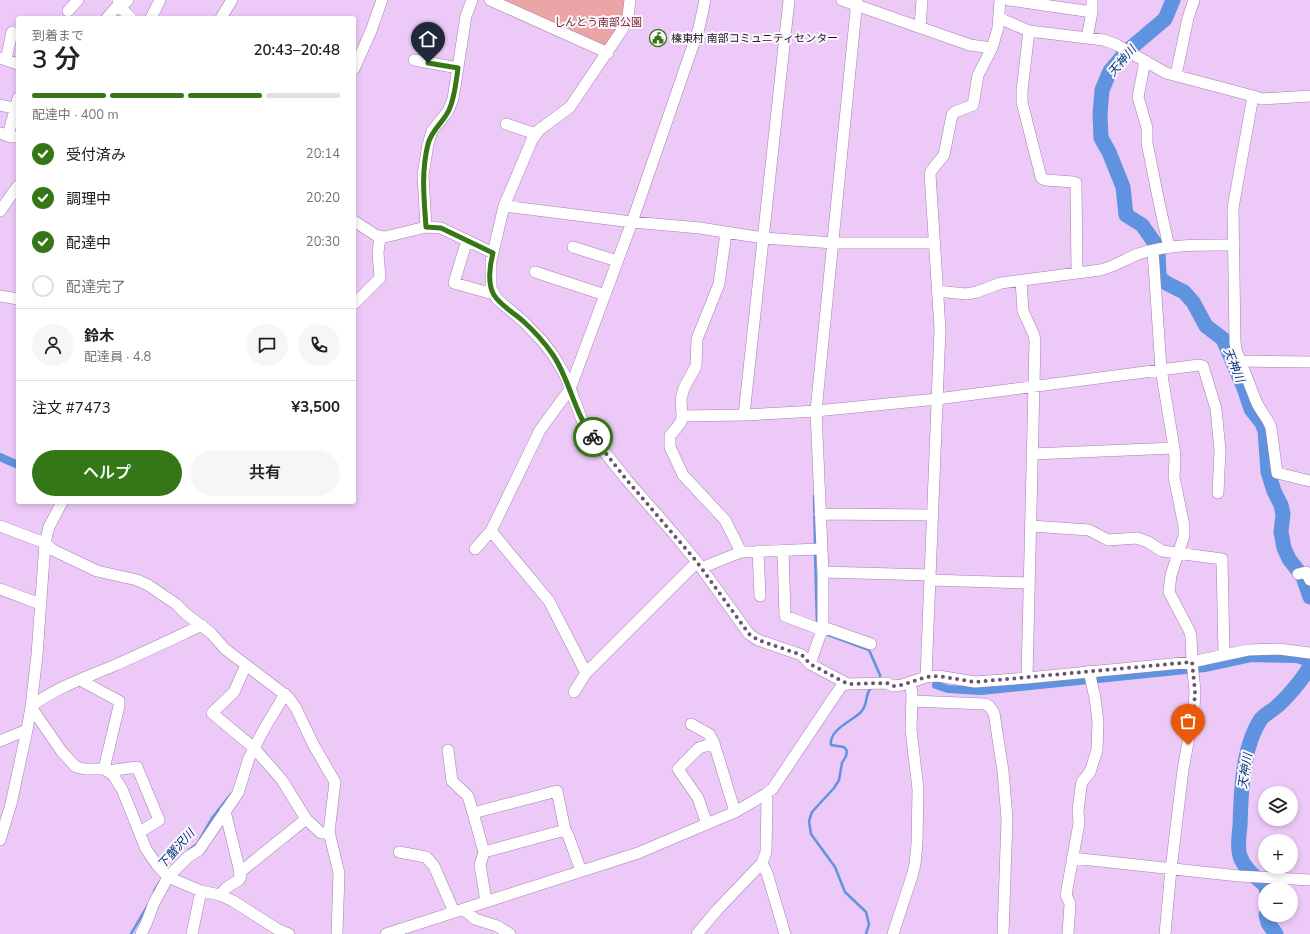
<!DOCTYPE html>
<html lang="ja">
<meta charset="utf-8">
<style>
body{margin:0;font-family:"Nunito Sans","Noto Sans JP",sans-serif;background:#f6f6f6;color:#202124;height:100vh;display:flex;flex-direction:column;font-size:15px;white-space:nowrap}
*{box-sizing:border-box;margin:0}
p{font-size:13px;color:#757577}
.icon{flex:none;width:22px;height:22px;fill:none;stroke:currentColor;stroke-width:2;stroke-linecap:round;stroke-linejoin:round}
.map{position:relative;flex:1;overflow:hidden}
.panel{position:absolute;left:16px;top:16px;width:340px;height:488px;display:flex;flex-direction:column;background:#fff;border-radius:4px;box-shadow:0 2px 6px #0003}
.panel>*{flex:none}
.tools{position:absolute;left:1258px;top:786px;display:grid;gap:8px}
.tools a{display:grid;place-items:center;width:40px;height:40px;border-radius:50%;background:#fff;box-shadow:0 2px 6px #0003;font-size:20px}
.pin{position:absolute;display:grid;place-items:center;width:34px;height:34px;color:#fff;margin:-41px -17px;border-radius:50% 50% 50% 0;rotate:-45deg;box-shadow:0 0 4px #0007}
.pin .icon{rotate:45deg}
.courier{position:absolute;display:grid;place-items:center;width:40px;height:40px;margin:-20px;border:3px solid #357716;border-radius:50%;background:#fff;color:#222;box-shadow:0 1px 5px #0007}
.summary em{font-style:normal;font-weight:600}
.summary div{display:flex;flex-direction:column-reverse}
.summary{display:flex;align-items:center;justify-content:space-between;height:68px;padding:0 16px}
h1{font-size:26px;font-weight:600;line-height:30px}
.bar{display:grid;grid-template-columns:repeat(4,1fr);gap:6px 4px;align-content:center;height:48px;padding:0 16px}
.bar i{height:5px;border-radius:3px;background:#e0e0e0}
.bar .current{background:#357716}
.bar p{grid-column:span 4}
.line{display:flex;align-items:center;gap:10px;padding:0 16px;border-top:1px solid #e0e0e0}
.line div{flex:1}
.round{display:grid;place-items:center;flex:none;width:42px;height:42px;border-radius:21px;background:#f6f6f6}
ol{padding:0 16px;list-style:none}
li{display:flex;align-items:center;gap:12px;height:44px}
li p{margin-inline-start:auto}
li .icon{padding:4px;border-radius:50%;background:#357716;color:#fff;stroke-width:4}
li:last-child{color:#757577}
li i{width:22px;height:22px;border:2px solid #e0e0e0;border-radius:50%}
.primary-button{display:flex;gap:8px;margin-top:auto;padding:8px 16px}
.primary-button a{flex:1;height:46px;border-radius:24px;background:#357716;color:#fff;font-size:16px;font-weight:600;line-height:46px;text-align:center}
.primary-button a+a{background:#f6f6f6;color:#202124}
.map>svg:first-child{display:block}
.green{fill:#eca5a6}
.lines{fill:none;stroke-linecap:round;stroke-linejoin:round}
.stream{stroke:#5f93df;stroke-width:2.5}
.canal{stroke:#5f93df;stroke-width:8}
.river{stroke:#5f93df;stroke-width:15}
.minor-casing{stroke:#a281ac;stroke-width:12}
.minor{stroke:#fff;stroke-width:11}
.done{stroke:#6a5570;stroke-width:4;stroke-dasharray:0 7.2}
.route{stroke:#357716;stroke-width:5}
.labels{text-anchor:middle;stroke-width:4;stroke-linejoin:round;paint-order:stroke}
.park-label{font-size:11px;fill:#781c29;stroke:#fbf7fc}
.poi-label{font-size:11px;fill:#231627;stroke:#fbf7fc;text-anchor:start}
.water-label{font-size:12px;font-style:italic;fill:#02367a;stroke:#fbf7fc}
</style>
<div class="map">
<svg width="1310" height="934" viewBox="0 0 1310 934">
<rect width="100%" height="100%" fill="#edc9f8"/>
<!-- green -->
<path class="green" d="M 497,0 L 627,0 L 623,22 L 605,48 Z"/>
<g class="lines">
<!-- stream -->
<path class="stream" d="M 814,496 L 815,547
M 815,552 L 817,625
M 828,635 L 869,650 L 880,675 L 880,679
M 189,850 L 197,844 L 212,818 L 231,794
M 154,891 L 161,880
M 131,934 L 148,905
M 866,934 L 869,924 L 866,912 L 845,892 L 835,867 L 811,834 L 809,821 L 812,812 L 834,788 L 839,780 L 842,763 L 846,756 L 847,751 L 844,747 L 831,745 C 829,730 850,722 860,713 C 869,705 864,695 871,688"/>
<!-- canal -->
<path class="canal" d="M 0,457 L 18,465
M 936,685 L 948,689 L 981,691 L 1205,668 L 1251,658 L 1296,659 L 1310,663"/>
<!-- river -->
<path class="river" d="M 1173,0 L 1165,19 L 1126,52 L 1110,71 L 1102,90 L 1100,114 L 1101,138 L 1109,152 L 1123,187 L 1126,215 L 1142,225 L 1154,242 L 1158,252 L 1159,275 L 1162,280 L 1168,284 L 1184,292 L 1193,302 L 1206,326 L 1223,339 L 1244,388 L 1251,409 L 1262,423 L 1265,431 L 1268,472 L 1274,491 L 1281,505 L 1283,514 L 1281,532 L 1284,548 L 1289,559 L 1303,577 L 1310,597
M 1266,889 L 1266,886 C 1256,877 1244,869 1240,856 C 1237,847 1239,836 1240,826 C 1241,793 1242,747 1261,719 C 1265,714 1270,712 1275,708 C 1287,698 1303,679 1310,666
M 1266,915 L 1268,923 L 1276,934"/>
<!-- minor casing -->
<g class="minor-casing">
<path id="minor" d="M 118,0 L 121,8 L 131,18
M 490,0 L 608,53
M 630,0 L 628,16 L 622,30 L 570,107 L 539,130 L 532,140 L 504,206 L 491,261 L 491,288 L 497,299 L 524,322 L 543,342 L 553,355 L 565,375 L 582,420 L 588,431 L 626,479 L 674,534 L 697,562 L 749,634 L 758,640 L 802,655 L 810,664 L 848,684
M 842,0 L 970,45 L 992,48
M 1009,0 L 1092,12
M 68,11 L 78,0
M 107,18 L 119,4 L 125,3 L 128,0
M 151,18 L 160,0
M 221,18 L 232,0
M 999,18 L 1029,31 L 1104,40 L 1117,45 L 1166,73 L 1253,96 L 1262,99 L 1310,96
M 920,27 L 922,0
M 1029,31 L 1022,91 L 1022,102 L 1041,177 L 1043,179 L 1046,180 L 1073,182 L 1076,183 L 1077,273
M 1087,38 L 1092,12 L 1092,0
M 0,58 L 18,64
M 6,60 L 12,32
M 414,60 L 458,68
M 1145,61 L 1138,97 L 1147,128 L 1147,143 L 1160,207 L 1169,247
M 354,69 L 371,31 L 382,0
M 1176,75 L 1188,18 L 1194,0
M 1253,96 L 1233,208 L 1235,342 L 1236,350 L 1256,401 C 1260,411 1268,418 1271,428 L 1277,473 L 1310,481
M 0,105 L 18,109
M 506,124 L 536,134
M 0,133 L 11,137 L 18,137
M 8,136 L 18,98
M 504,206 L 632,222 L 700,228 L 763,238 L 834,243 L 934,243
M 0,211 L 18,186
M 354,221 L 377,236 L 385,237 L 426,227 L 441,228 L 493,253
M 426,227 L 423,175 L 428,144 L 432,131 L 448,111 L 453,99 L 466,16 L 472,0
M 726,233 L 719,284 L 697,339 L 696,366 L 684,388 L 681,399 L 682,416 L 681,422 L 670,436 L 670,447 L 683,475 L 725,520 L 741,552
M 467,240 L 454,283 L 493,294
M 573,247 L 617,261
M 535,272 L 605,295
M 1021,281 L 1023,311 L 1034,335 L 1035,342 L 1027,678
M 937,291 L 966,294 L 977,292 L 1001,283 L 1100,270 C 1114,267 1125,259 1138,254 C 1169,244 1201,245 1234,245
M 0,296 L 18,299
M 354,304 L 380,278 L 378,253 L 380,236
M 1241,361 L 1310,362
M 744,415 L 789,0
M 682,416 L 744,415 L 816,411 L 937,399 L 1199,365 L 1203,366 L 1216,409 L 1220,450 L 1218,493
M 1032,454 L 1174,448 L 1161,369 L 1153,251
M 820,514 L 932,515
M 0,526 L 45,543 L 53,550 L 97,571 L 137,580 L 148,585 L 176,604 L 186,614 L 211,633 L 225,649 L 288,697 L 296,708 L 313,744 L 335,782 L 329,832 L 339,873 L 337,934
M 1031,526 L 1089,530 L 1108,540 L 1137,538 L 1148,542 L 1162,551 L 1222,559 L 1224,655
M 491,531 L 549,601 L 586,673
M 475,549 L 491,531 L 540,430 L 570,389 L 632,222 L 699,28 L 705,0
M 783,550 L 785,616 L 822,630
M 758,551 L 760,596
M 701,568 L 741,552 L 821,549
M 823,572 L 930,575
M 1298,574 L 1306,572 L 1310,580
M 930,580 L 1029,583
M 0,589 L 40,604
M 202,625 C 172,639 143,653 113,666 C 85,678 54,688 31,707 L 62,752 L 76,767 L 85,769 L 104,769 L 113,775 L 122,789 L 146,849 L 157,865 L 168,877 L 201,891 L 220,895 L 233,901 L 277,929 L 289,934
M 823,627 L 871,644
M 810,664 L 823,627 L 823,572 L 816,411 L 857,0
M 246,665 L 234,692 L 212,713 L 254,748 L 282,780 L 306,819 L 321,833 L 329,832
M 926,677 L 940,329 L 930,174 L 931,171 L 944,155 L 952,115 L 955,112 L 973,105 L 978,75 L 992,48 L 998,28 L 1000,0
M 80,680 L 119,701 L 119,706 L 104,769
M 574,692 L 586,673 L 697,562
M 912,701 L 985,704 L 989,706 L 994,713 L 1003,771 L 1007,819 L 1003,934
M 691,724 L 709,734 L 714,743 L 735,812
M 0,741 L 27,730
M 448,750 L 452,781 L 468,796 L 473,813
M 107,771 L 137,767 L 159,820 L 140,832
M 707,824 L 698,798 L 678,769 L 699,748 L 714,743
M 0,840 L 11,804 L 27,730 L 31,707 L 37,655 L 45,543 L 49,527 L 62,502
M 399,852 L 426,857 L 434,866 L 454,912
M 484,852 L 473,813 L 557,791 L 565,830
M 1072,858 L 1239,876 L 1310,880
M 762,863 L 767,873 L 785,934
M 239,873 L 306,819
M 220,895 L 226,888 L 239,880 L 241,876 L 225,811
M 486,901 L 480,865 L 484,852 L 565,830 L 568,835 L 581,871
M 463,909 L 475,919 L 497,926 L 510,934
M 141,934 L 146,924 L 154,903 L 168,877 L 188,857 L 199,850 L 238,793 L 249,758 L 263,731 L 285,694
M 192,934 L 201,891
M 386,934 L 638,853 L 735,812 L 766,794 L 773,788 L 842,685 L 848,684 L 887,683 L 893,686 L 902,685 L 926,677 L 938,676 L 975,682 L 1027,678 L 1192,662 L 1248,650 L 1279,649 L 1310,653
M 697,934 L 718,909 L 762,863 L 766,852 L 767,800 L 766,794
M 893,934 L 912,876 L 915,864 L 917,843 L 918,789 L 911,730 L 912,694 L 910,682
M 1068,934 L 1070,904 L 1066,895 L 1079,823 L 1078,811 L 1081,787 L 1082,782 L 1090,772 L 1097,750 L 1098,722 L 1095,698 L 1089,671
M 1165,934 L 1171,869 L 1183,770 L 1194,709 L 1195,691 L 1192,662 L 1191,636 L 1189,630 L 1169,592 L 1171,575 L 1184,536 L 1184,526 L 1174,477 L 1175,458 L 1174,448"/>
</g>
<!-- minor -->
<use href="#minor" class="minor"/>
</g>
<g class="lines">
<!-- done -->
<path class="done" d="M 593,437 L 626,479 L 697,562 L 749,634 L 758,640 L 802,655 L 810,664 L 848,684 L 887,683 L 893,686 L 902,685 L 926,677 L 938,676 L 975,682 L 1192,662 L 1195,691 L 1194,709 L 1188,745"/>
<!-- route -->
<path class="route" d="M 428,63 L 458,68 C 456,82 455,97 449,110 C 443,123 432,129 428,144 C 421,172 424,199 426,227 L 441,228 L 493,253 C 490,264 487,284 494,295 C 500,305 514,313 523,321 C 534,331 545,343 553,355 C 570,380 574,413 593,437"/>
</g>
<!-- icons -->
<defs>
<g id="civic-ring" transform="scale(0.9)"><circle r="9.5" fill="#fbf7fc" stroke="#357716" stroke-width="1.5"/><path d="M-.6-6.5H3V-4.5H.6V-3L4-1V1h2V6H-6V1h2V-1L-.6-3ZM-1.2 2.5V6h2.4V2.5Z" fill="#357716"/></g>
</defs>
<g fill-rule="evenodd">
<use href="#civic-ring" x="658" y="38"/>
</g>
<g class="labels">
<!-- park labels -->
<g class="park-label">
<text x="598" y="26">しんとう南部公園</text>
</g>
<!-- poi labels -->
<g class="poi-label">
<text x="671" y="42">榛東村 南部コミュニティセンター</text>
</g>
<!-- water labels -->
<g class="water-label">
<text transform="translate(1122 61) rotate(-50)" y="4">天神川</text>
<text transform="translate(1234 365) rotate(68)" y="4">天神川</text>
<text transform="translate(1245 771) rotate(-81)" y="4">天神川</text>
<text transform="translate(176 849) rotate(-48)" y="4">下蟹沢川</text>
</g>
</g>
</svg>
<div class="tools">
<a><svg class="icon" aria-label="layers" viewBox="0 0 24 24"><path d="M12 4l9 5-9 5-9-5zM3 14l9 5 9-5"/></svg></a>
<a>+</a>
<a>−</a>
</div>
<div class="pin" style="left:1188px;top:745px;background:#ea580c"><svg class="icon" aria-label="bag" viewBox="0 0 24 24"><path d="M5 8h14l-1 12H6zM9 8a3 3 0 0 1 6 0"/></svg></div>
<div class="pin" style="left:428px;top:63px;background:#1f2937"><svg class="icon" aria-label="home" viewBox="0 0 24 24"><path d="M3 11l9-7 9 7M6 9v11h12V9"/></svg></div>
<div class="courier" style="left:593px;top:437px"><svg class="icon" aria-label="bike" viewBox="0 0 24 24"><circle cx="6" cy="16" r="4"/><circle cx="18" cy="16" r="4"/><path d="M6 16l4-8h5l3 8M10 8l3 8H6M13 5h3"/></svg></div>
<section class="panel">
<div class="summary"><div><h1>3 分</h1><p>到着まで</p></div><em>20:43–20:48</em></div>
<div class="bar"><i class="current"></i><i class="current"></i><i class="current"></i><i></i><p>配達中 · 400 m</p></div>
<ol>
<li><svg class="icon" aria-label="check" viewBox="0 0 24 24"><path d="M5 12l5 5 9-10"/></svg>受付済み<p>20:14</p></li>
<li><svg class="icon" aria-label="check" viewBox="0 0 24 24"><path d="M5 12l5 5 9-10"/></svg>調理中<p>20:20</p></li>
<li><svg class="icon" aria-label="check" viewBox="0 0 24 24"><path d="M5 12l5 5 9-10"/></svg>配達中<p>20:30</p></li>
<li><i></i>配達完了</li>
</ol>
<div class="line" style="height:72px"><a class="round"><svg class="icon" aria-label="person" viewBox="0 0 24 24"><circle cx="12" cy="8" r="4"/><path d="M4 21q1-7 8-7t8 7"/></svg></a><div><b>鈴木</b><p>配達員 · 4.8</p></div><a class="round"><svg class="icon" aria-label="chat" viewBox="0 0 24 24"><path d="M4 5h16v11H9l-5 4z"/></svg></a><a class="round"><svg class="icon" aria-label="phone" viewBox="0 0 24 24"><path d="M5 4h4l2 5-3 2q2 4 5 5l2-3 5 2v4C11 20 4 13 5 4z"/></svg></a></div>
<div class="line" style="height:52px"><div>注文 #7473</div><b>¥3,500</b></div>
<div class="primary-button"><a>ヘルプ</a><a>共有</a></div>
</section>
</div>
